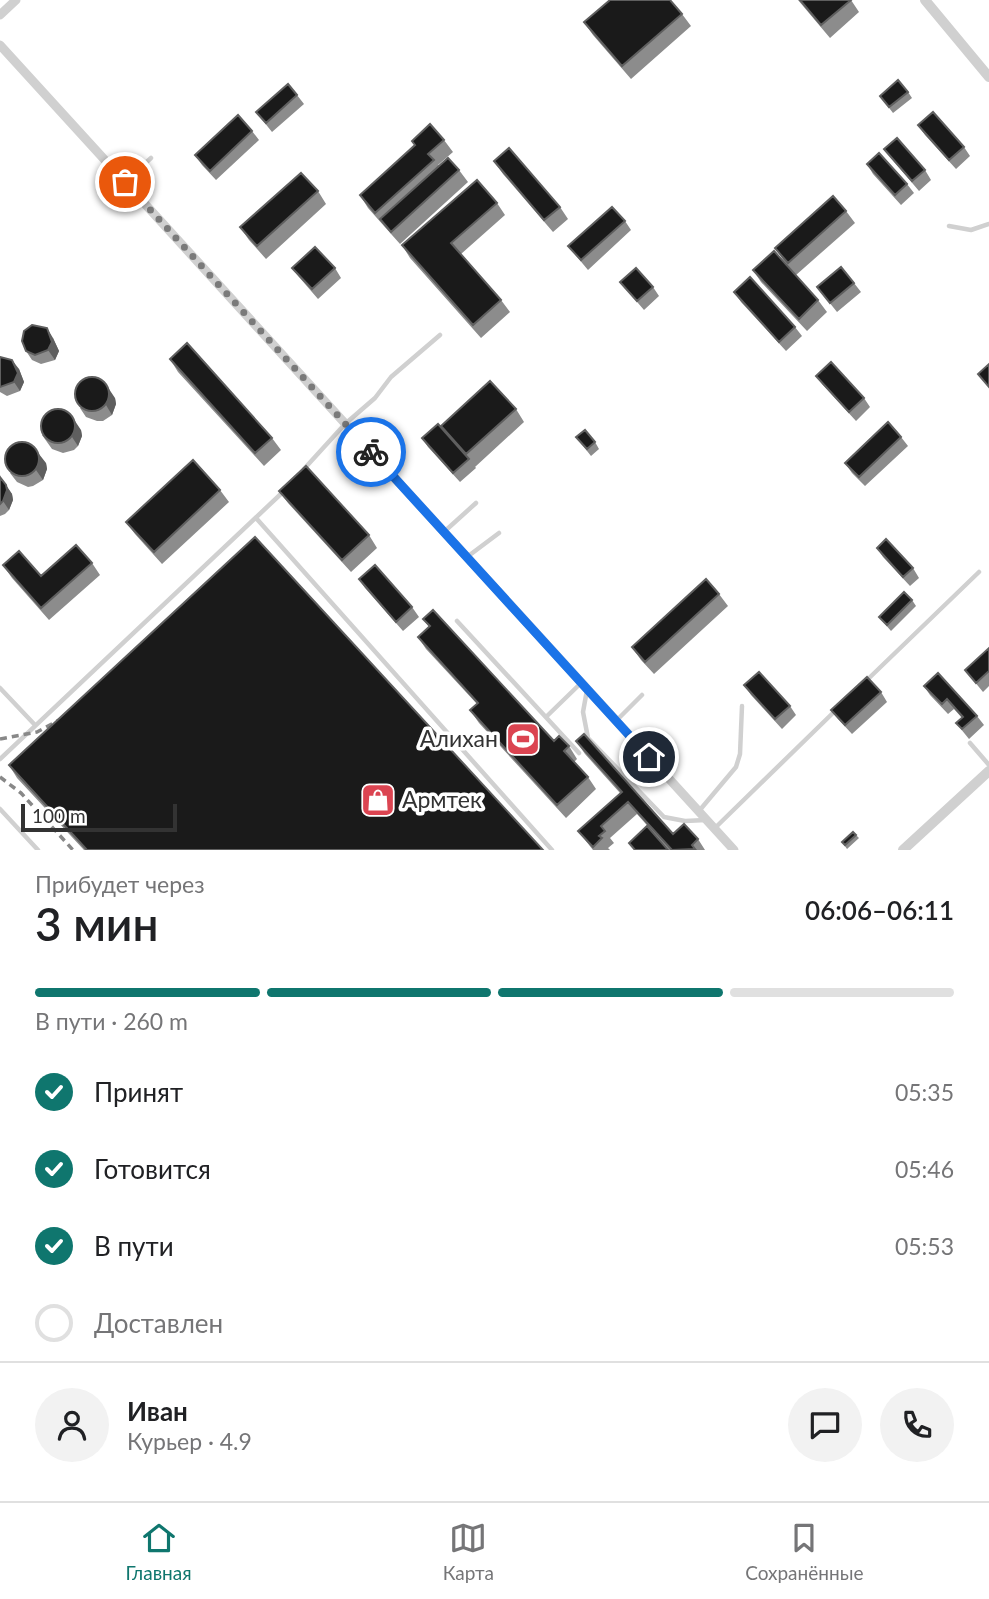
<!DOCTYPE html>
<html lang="ru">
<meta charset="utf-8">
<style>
body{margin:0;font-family:Lato,sans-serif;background:#f2f2f2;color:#202124;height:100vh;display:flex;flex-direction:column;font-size:26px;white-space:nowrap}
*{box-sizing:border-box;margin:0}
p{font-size:23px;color:#757577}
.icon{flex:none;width:38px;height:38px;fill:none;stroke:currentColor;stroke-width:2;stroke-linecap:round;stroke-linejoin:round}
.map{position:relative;height:850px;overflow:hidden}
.side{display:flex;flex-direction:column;background:#fff;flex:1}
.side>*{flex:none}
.scale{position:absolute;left:21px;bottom:18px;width:156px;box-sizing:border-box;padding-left:7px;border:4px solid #333;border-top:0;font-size:19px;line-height:24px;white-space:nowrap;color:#333;-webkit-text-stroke:5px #fff;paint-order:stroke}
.pin{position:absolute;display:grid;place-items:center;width:60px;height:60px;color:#fff;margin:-30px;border:4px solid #fff;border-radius:50%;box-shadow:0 2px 7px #0007}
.courier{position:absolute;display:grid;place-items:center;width:70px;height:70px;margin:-35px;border:5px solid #1a73e8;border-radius:50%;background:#fff;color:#222;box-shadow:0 2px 9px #0007}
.headline em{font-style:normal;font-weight:600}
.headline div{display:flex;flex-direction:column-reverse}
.headline{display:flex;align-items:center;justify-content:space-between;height:119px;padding:0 35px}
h1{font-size:46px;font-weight:600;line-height:52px}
.bar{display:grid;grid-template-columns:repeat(4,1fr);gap:10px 7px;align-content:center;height:84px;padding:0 35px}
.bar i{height:9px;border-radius:5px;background:#e0e0e0}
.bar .active{background:#0f766e}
.bar p{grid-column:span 4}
.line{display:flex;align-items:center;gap:18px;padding:0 35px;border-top:2px solid #e0e0e0}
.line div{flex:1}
.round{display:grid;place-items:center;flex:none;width:74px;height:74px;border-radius:37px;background:#f2f2f2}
ol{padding:0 35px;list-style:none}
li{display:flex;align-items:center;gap:21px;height:77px}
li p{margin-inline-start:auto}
li .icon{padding:7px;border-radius:50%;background:#0f766e;color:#fff;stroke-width:4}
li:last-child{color:#757577}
li i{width:38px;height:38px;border:4px solid #e0e0e0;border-radius:50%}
.dock{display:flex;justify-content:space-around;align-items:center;height:98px;border-top:2px solid #e0e0e0;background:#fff;font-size:19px;color:#757577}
.dock a{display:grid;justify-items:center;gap:4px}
.dock .active{color:#0f766e}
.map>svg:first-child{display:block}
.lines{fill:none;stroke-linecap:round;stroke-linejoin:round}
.service{stroke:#d0d0d0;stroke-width:4.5}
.minor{stroke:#d0d0d0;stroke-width:9}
.tertiary{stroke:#d0d0d0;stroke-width:10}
.rail{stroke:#888;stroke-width:3.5;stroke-dasharray:7 5;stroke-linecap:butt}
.wall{fill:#8c8c8c}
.shaded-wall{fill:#5f5f5f}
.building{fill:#1a1a1a;stroke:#5f5f5f;stroke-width:2}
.done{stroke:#7a7a7a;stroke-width:7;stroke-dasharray:0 12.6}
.route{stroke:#1a73e8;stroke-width:9}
.labels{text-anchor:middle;stroke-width:7;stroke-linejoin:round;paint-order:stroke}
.poi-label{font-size:23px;fill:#333;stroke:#fff;text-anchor:end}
</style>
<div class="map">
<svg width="989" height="850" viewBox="0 0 989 850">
<rect width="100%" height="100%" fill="#fff"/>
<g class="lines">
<!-- service -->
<path class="service" d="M 126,181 L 151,158
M 949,226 L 971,230 L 989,224
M 304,469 L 345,424 L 375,398 L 391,377 L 440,335
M 256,518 L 552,850
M 445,531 L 476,503
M 467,557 L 499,533
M 457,621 L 579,753
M 866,681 L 979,572
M 0,688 L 35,725
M 587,690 L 583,712 L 588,738 L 664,817 L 685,821 L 706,820
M 546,717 L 581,683
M 616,721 L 642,695
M 970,743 L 989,765
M 0,759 L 284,491
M 0,809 L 38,850
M 699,811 L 736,767 L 740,754 L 742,706
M 716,827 L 837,709"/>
<!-- minor -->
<path class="minor" d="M 0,15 L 16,0
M 0,45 L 734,850"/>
<!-- tertiary -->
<path class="tertiary" d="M 925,0 L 989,77
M 903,850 L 989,771"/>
<!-- rail -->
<path class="rail" d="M 0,739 L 37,732 L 74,712
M 0,777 L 21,793 L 73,850"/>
</g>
<!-- wall -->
<path class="wall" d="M 798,0 L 851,0 L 859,12 L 830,38 Z
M 682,14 L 691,26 L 631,79 L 593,35 L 584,22 Z
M 908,92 L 912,98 L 893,113 L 880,96 Z
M 297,95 L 304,104 L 272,132 L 256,112 Z
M 918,125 L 964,147 L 970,156 L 956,169 L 925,135 Z
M 252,131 L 259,140 L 216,180 L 202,165 L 195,155 Z
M 444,140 L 453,152 L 438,165 L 459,170 L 468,182 L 400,244 L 368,208 L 360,195 Z
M 884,149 L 925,170 L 931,180 L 919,191 L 891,158 Z
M 494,161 L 560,207 L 568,219 L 553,232 L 503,174 Z
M 867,164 L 907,184 L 914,193 L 901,205 L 873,174 Z
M 318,191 L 326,204 L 266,259 L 249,240 L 240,227 Z
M 497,203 L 505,215 L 461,254 L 501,300 L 510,312 L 481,338 L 410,258 L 402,245 Z
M 846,211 L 855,223 L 796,275 L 784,261 L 775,248 Z
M 625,221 L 631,230 L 588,270 L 568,246 Z
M 292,268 L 335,268 L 341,278 L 318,299 L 299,277 Z
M 753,270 L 818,300 L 827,312 L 807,331 L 761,282 Z
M 620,282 L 653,287 L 659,296 L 644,310 Z
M 854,283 L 861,292 L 837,312 L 817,287 Z
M 734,292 L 795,327 L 802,336 L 786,351 L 741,302 Z
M 53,338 L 59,351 L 55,360 L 41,364 L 32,360 L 26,351 Z
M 0,357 L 19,369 L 24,382 L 20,391 L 7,396 L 0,392 Z
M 170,359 L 272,438 L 281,450 L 264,466 L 178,372 Z
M 816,376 L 864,398 L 870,407 L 856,421 L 823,385 Z
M 115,398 L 116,404 L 112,415 L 103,421 L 97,421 L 86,417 L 80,408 Z
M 516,409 L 524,422 L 475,467 L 473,464 L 476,468 L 460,482 L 428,447 L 422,438 Z
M 81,430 L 82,436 L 78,446 L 74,450 L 63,453 L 52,449 L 42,435 Z
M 576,437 L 595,442 L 599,449 L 591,456 Z
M 901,437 L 908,446 L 865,486 L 852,473 L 845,463 Z
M 46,463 L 47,469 L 43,480 L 33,486 L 28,487 L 17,482 L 10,473 Z
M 0,477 L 12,494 L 13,500 L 9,510 L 5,514 L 0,516 Z
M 220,490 L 229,502 L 162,564 L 135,534 L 126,522 Z
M 279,491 L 369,535 L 377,548 L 351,572 L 288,503 Z
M 877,548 L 913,568 L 919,578 L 910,586 L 883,557 Z
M 92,563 L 100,575 L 49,620 L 12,578 L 3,565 L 41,576 Z
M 359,579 L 412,607 L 419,617 L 403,631 L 365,588 Z
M 719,594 L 728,606 L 654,674 L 641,660 L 632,647 Z
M 912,600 L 916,606 L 891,631 L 879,617 Z
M 423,619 L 554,741 L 569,746 L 577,759 L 574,762 L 588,777 L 596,789 L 566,818 L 479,723 L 470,710 L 477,704 L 426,649 L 418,637 L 429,627 Z
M 989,648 L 989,686 L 983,692 L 965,670 Z
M 744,685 L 790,706 L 796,715 L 782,729 L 751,695 Z
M 924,686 L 977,716 L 984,725 L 969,739 L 956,723 L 962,718 L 954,709 L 948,714 L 930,695 Z
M 881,692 L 887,702 L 852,734 L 838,719 L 831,710 Z
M 576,741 L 673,834 L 698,839 L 705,850 L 669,850 L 637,814 L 610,838 L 614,843 L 608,848 L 610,850 L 593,850 L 578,831 L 620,793 L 585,754 Z
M 9,765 L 543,850 L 84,850 L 17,778 Z
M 853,832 L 859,838 L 847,849 L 842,842 Z"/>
<!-- shaded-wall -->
<path class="shaded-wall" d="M 47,328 L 53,338 L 59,351 L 55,360 L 48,350 Z
M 12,360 L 19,369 L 24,382 L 20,391 L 14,382 Z
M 109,389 L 115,398 L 116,404 L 112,415 L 106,405 Z
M 75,421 L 81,430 L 82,436 L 78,446 L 72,437 Z
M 39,454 L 46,463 L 47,469 L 43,480 L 36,470 Z
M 6,485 L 12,494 L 13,500 L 9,510 L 3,501 Z"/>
<!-- building -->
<path class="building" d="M 610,0 L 670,0 L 682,14 L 622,66 L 584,22 Z
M 800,0 L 851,0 L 821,25 Z
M 898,80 L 908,92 L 889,107 L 880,96 Z
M 288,84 L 297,95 L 266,123 L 256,112 Z
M 933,112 L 964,147 L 949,160 L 918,125 Z
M 238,115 L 252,131 L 210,171 L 195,155 Z
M 430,124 L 444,140 L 428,154 L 434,160 L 375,213 L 360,195 L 415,145 L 412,141 Z
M 897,138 L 925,170 L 912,181 L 884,149 Z
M 509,148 L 560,207 L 544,220 L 494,161 Z
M 879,153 L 907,184 L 895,195 L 867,164 Z
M 448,158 L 459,170 L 391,232 L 380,219 Z
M 301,173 L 318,191 L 257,246 L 240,227 Z
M 477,180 L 497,203 L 451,243 L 501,300 L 473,325 L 402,245 Z
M 833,196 L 846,211 L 788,263 L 775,248 Z
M 612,207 L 625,221 L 581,260 L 568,246 Z
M 315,247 L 335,268 L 312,289 L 292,268 Z
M 774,251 L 818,300 L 799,319 L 753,270 Z
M 841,267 L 854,283 L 830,303 L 817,287 Z
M 636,268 L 653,287 L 637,301 L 620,282 Z
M 750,277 L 795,327 L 779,342 L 734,292 Z
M 32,325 L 47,328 L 52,342 L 48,350 L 35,355 L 26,351 L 22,341 L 24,331 Z
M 187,343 L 272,438 L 255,453 L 170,359 Z
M 0,357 L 12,360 L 18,373 L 14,382 L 0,387 Z
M 831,362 L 864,398 L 849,412 L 816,376 Z
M 989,364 L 989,387 L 978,374 Z
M75 394a17 17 0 1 1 34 0a17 17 0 1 1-34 0Z
M 490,381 L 516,409 L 466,454 L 441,426 Z
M41 426a17 17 0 1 1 34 0a17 17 0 1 1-34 0Z
M 888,422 L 901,437 L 859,477 L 845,463 Z
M 438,424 L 469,459 L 453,473 L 422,438 Z
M 585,430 L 595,442 L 587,449 L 576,437 Z
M5 459a17 17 0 1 1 34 0a17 17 0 1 1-34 0Z
M 193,460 L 220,490 L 154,552 L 126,522 Z
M 306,466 L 369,535 L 342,560 L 279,491 Z
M 0,477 L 6,485 L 7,490 L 3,501 L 0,504 Z
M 255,537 L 543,850 L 87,850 L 9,765 Z
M 886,539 L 913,568 L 903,577 L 877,548 Z
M 76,545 L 92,563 L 41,608 L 3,565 L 19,551 L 41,576 Z
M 375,565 L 412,607 L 396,622 L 359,579 Z
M 706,579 L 719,594 L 645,662 L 632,647 Z
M 904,592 L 912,600 L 887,625 L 879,617 Z
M 433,610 L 554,741 L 559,736 L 569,746 L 564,751 L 588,777 L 557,805 L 470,710 L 478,703 L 418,637 L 430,626 L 423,619 Z
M 989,648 L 989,671 L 976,683 L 965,670 Z
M 759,672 L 790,706 L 775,719 L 744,685 Z
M 938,673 L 977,716 L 962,729 L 956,723 L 963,717 L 947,699 L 942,704 L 924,686 Z
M 867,677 L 881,692 L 845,725 L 831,710 Z
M 584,734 L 673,834 L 684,824 L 698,839 L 692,845 L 695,849 L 672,850 L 628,802 L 601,826 L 605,831 L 599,836 L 602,838 L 593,847 L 578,831 L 622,792 L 576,741 Z
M 647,826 L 668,850 L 635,850 L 629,843 Z
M 853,832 L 856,835 L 845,845 L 842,842 Z"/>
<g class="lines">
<!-- done -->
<path class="done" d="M 125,182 L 371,452"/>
<!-- route -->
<path class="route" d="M 371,452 L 649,757"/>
</g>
<!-- icons -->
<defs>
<g id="stadium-square" transform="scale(1.75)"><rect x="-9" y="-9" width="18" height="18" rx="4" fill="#db4451" stroke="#fff"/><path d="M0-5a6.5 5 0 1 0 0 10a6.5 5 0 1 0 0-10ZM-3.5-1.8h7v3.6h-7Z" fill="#fff"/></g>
<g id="shop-square" transform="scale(1.75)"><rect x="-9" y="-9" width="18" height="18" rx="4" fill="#db4451" stroke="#fff"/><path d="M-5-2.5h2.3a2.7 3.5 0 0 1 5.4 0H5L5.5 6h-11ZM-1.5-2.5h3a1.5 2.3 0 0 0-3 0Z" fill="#fff"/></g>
</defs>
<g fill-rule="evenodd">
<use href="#stadium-square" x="523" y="739"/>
<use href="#shop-square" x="378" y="800"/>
</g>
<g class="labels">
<!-- poi labels -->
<g class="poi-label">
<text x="498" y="747">Алихан</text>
<text x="402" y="808" text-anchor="start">Армтек</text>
</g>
</g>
</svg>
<div class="scale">100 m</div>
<div class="pin" style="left:125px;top:182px;background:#ea580c"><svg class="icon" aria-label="bag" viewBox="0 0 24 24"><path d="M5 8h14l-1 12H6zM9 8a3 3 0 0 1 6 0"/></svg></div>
<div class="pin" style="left:649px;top:757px;background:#1f2937"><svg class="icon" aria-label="home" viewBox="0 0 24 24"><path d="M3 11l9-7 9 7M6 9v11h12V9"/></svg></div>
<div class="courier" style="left:371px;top:452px"><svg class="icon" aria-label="bike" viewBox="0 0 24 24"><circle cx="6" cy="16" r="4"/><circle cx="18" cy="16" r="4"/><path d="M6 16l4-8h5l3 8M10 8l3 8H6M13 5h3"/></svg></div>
</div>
<section class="side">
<div class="headline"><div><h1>3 мин</h1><p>Прибудет через</p></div><em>06:06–06:11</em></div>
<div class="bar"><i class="active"></i><i class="active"></i><i class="active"></i><i></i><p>В пути · 260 m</p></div>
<ol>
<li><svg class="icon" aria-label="check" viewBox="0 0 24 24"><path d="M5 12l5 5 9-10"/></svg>Принят<p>05:35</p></li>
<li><svg class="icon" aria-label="check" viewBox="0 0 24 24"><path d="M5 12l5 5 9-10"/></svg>Готовится<p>05:46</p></li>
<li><svg class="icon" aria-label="check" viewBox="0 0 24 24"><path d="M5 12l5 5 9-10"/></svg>В пути<p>05:53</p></li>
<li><i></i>Доставлен</li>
</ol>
<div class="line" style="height:126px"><a class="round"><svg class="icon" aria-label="person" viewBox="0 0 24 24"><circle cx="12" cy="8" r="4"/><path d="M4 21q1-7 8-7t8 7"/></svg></a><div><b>Иван</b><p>Курьер · 4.9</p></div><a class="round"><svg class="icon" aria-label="chat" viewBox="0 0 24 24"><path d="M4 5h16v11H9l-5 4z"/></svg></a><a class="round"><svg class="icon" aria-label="phone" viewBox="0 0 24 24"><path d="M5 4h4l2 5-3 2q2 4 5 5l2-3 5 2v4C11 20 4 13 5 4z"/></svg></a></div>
</section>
<nav class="dock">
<a class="active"><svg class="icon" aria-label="home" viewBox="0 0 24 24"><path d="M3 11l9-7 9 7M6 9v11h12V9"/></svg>Главная</a>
<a><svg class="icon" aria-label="map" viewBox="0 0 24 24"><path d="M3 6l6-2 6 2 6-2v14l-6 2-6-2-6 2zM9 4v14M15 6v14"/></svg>Карта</a>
<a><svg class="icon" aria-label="saved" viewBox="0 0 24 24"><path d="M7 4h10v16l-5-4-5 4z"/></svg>Сохранённые</a>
</nav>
